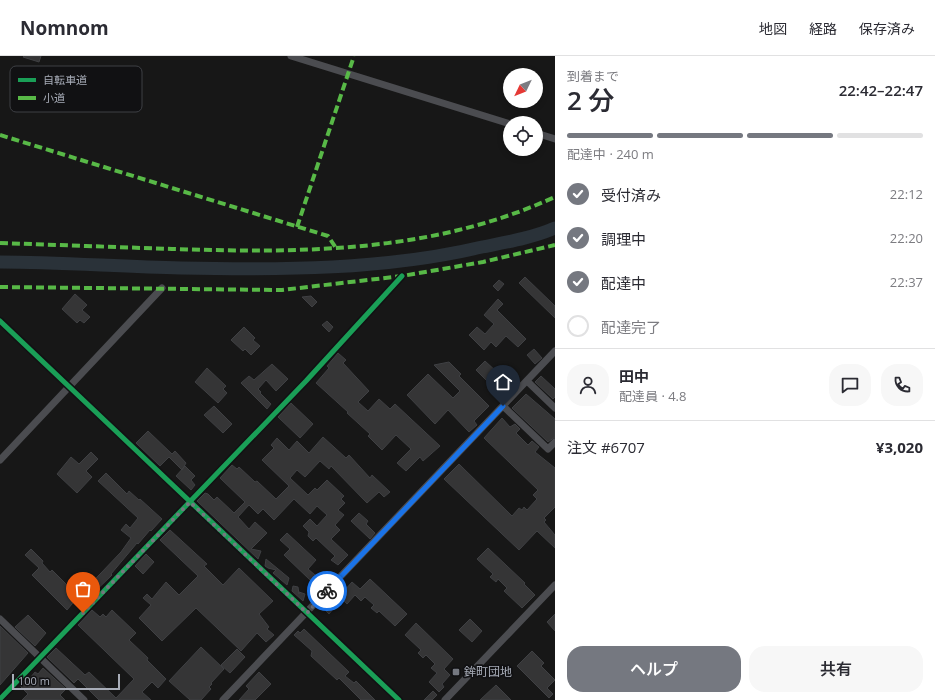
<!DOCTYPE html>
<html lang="ja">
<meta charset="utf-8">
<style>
body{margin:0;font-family:"Open Sans","Noto Sans JP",sans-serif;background:#f7f7f7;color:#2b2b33;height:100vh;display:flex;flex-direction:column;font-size:15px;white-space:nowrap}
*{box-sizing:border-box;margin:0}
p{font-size:13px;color:#7c7c81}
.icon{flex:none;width:22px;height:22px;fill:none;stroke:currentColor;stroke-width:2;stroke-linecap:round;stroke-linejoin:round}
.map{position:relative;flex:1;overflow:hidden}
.panel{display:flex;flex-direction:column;background:#fff;width:380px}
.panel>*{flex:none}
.needle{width:26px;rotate:227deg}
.fabs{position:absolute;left:503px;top:12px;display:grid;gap:8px}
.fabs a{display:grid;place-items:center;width:40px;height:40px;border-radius:50%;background:#fff;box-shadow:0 2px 6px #0003;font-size:20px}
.scale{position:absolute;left:12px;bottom:10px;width:108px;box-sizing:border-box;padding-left:4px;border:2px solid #a8adb8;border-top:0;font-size:11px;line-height:14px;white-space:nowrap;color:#a8adb8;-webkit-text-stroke:3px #111113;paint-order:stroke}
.pin{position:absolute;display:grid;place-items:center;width:34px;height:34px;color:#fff;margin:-41px -17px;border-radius:50% 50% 50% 0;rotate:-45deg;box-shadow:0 0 4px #0007}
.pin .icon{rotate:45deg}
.courier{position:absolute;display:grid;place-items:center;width:40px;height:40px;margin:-20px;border:3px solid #1a73e8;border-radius:50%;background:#fff;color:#222;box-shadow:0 1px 5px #0007}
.summary em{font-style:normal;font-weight:600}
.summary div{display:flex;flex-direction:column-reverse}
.summary{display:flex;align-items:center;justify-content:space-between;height:68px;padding:0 12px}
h1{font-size:26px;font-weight:600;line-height:30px}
.bar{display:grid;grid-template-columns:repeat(4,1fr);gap:6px 4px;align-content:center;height:48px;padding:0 12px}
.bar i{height:5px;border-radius:3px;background:#e1e1e2}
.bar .current{background:#757880}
.bar p{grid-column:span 4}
.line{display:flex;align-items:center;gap:10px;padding:0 12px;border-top:1px solid #e1e1e2}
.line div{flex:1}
.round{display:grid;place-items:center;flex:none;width:42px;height:42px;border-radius:16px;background:#f7f7f7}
ol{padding:0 12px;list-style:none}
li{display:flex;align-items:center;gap:12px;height:44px}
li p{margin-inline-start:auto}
li .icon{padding:4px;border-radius:50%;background:#757880;color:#fff;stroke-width:4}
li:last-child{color:#7c7c81}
li i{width:22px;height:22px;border:2px solid #e1e1e2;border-radius:50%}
.cta{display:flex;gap:8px;margin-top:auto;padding:8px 12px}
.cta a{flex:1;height:46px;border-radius:16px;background:#757880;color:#fff;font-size:16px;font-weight:600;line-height:46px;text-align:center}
.cta a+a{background:#f7f7f7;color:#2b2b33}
header{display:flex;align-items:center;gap:24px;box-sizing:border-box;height:56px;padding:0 20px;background:#fff;border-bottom:1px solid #e1e1e2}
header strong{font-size:19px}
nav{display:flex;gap:22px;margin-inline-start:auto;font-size:14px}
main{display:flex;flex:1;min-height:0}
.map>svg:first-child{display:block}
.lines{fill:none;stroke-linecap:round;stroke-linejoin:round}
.river{stroke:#2a3239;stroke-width:13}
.building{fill:#353536;stroke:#3f4043}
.street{stroke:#4b4c50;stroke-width:7}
.quiet{stroke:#58b947;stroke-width:4;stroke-dasharray:8 4;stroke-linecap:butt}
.cycleway-casing{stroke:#111113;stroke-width:8}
.cycleway{stroke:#1a9f57;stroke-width:5}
.done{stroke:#757880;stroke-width:4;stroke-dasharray:0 7.2}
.route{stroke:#1a73e8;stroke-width:5}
.poi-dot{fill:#757880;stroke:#111113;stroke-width:1.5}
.labels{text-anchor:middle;stroke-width:3.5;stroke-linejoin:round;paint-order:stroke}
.poi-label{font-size:12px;fill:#a8adb8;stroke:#111113;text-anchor:start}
.key{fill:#111113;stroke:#3e4045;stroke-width:1}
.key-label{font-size:11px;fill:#a8adb8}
</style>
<header>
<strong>Nomnom</strong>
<nav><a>地図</a><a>経路</a><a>保存済み</a></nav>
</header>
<main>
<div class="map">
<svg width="555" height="644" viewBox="0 0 555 644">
<rect width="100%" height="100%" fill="#171717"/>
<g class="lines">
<!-- river -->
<path class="river" d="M 0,206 C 61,206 121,211 181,212 C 282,214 384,214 482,191 C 507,186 532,182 555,172"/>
</g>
<!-- building -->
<path class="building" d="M 24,0 L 41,0 L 39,6 L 23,1 Z
M 525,221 L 555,250 L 555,262 L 519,227 Z
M 499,224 L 504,228 L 498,235 L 493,230 Z
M 75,238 L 87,249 L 82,254 L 90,261 L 84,267 L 80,264 L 77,267 L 62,253 Z
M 311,240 L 317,246 L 312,251 L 302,241 Z
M 498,243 L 503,248 L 497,254 L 526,283 L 518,291 L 506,280 L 496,291 L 491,286 L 484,294 L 469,279 L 477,271 L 485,278 L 494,268 L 484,259 Z
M 327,265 L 333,271 L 329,276 L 322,269 Z
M 244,271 L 255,282 L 253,284 L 260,290 L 251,299 L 245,293 L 243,295 L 231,284 Z
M 534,293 L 542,302 L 535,308 L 527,299 Z
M 338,297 L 346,304 L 343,307 L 369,335 L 358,346 L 368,355 L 379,343 L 390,353 L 395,348 L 440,390 L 423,405 L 420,401 L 406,415 L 397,407 L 411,393 L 396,379 L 382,394 L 368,380 L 370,378 L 347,357 L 348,356 L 316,327 L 329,312 L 327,310 Z
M 485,305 L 510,328 L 500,338 L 476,314 Z
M 449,306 L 461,318 L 459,320 L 489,350 L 474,365 L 477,369 L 469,376 L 448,354 L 435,368 L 407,339 L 428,318 L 453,342 L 460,335 L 434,309 Z
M 272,308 L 288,323 L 276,335 L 266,324 L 258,333 L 261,336 L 260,337 L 271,348 L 267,353 L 241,327 L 249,320 L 254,324 Z
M 207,312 L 226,330 L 223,333 L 227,337 L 218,347 L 195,326 Z
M 541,320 L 555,333 L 555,341 L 553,343 L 535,326 Z
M 526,338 L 555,363 L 555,381 L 548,386 L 512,352 Z
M 291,347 L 313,368 L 300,382 L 278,361 Z
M 214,350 L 232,368 L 223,377 L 204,359 Z
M 502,362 L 510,371 L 515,368 L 520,373 L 516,377 L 528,389 L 532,385 L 539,391 L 535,396 L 555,412 L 555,451 L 544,462 L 546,464 L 544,466 L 555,479 L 555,492 L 537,475 L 519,494 L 444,423 L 459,408 L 512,460 L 519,452 L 522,454 L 524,451 L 527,454 L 537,443 L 533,439 L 538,434 L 484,382 Z
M 148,375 L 172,398 L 175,395 L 186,407 L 182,414 L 169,401 L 160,410 L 136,387 Z
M 323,381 L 346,402 L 349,399 L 370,422 L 372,419 L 390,436 L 384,441 L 379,436 L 367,447 L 331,410 L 329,413 L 320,405 L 305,421 L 297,414 L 290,422 L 308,439 L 315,432 L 317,434 L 327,424 L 344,440 L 341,443 L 345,447 L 338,454 L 344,459 L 335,469 L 340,474 L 331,483 L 348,499 L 338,509 L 331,504 L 335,500 L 316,482 L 313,485 L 308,480 L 309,476 L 303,470 L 310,463 L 317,470 L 327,459 L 317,450 L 310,458 L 294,443 L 274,464 L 263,453 L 258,458 L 249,449 L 238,461 L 249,473 L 255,466 L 267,477 L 251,493 L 261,495 L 258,503 L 197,445 L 205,437 L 208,438 L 214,444 L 217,441 L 234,457 L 245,446 L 220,422 L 232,409 L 237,413 L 239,411 L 255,426 L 257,425 L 276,443 L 289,430 L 262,404 L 274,392 L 271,389 L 277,382 L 289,394 L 297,385 L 309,397 Z
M 91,396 L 98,403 L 86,415 L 92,421 L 77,437 L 57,418 L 71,401 L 79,408 Z
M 185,410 L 195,420 L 191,424 L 195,429 L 191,434 L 176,420 Z
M 106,417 L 127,438 L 129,435 L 139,444 L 140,443 L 162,463 L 151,475 L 150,474 L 138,488 L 137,487 L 111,518 L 112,519 L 86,544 L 80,539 L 121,496 L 131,482 L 121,474 L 126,468 L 130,472 L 138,462 L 98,425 Z
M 359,457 L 368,465 L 366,468 L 375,477 L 370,483 L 351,465 Z
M 170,474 L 207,508 L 204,510 L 223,529 L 239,512 L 273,545 L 259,558 L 269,571 L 267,573 L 274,579 L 266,586 L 257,577 L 241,595 L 196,552 L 162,585 L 139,562 L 151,549 L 143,542 L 147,538 L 152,543 L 166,526 L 179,539 L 198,520 L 160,484 Z
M 287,477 L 316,504 L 308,513 L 315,519 L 310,524 L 284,499 L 290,493 L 280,484 Z
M 488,492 L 525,527 L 524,528 L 535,539 L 522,552 L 504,535 L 507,532 L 498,523 L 496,526 L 490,521 L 493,518 L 477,503 Z
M 31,493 L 43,505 L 42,507 L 50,516 L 52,514 L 73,535 L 77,531 L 82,536 L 67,554 L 32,519 L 39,512 L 25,499 Z
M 146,498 L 154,506 L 143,518 L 135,510 Z
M 266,503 L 289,522 L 287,529 L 273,517 L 276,514 L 268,512 L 265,510 Z
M 370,523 L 407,558 L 395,570 L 379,555 L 377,557 L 371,552 L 374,549 L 365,541 L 361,545 L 355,539 L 347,548 L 341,542 L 331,551 L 333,553 L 329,558 L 322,551 L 341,533 L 344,535 L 352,526 L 360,533 Z
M 293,530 L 298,531 L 299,538 L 299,536 L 305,538 L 303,545 L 292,535 Z
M 92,554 L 100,561 L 103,558 L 106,561 L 112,554 L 136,577 L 129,584 L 148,602 L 147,604 L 166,623 L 158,632 L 152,626 L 142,636 L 151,644 L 99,644 L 78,623 L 74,627 L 47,601 L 56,592 L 85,619 L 89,616 L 116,642 L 134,623 L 78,569 Z
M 555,558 L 555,575 L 547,566 Z
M 28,559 L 46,577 L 35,590 L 15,571 Z
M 470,563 L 482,575 L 472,586 L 459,574 Z
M 416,567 L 453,603 L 444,613 L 450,619 L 442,628 L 444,631 L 439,636 L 429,626 L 437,617 L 431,612 L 435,608 L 426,599 L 423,602 L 418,597 L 421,594 L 405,579 Z
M 0,570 L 28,597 L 0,629 Z
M 304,573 L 349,616 L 345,620 L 354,627 L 356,625 L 375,644 L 361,644 L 339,622 L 337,624 L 311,600 L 312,595 L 294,579 L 298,575 L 300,577 Z
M 201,591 L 224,613 L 211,627 L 212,628 L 209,631 L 211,633 L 201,644 L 190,644 L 169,625 Z
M 237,593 L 245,601 L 230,617 L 221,609 Z
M 532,595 L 544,607 L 541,610 L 555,624 L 547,632 L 553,638 L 549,642 L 517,610 Z
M 43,612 L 66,633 L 60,639 L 65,644 L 22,644 L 28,638 L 20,630 L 24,625 L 26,627 L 35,616 L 38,618 Z
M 259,616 L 271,628 L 255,644 L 239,644 L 249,633 L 246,630 Z
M 496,629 L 511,644 L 480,644 Z
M 433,635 L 437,639 L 432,644 L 424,644 Z"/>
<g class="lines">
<!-- street -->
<path class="street" d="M 291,0 L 510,68
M 536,77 L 555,83
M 0,265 L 399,644
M 527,325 L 555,352
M 503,350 L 548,393 L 555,386
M 0,404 L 162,232
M 0,563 L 84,644
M 0,643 L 306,325 L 402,220
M 223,644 L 555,295
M 445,644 L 555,529"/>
<!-- quiet -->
<path class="quiet" d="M 0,79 L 328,180 L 336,192
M 297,171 L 354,0
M 0,187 C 57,189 115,191 172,193 C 305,197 431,197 555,141
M 0,231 L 282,234 L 402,220 L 483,206 L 555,189"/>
<!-- cycleway casing -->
<g class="cycleway-casing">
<path id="cycleway" d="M 0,265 L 399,644
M 0,643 L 306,325 L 402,220"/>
</g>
<!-- cycleway -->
<use href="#cycleway" class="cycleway"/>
</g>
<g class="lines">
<!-- done -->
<path class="done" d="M 83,557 L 190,446 L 307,557 L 327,535"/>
<!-- route -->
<path class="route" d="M 327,535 L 503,350"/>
</g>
<!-- markers -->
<rect class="poi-dot" x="452" y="612" width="8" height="8" rx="2"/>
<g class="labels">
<!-- poi labels -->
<g class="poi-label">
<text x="464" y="620">鉾町団地</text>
</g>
</g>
<!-- legend -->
<rect x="10" y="10" width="132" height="46" rx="6" class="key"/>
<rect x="18" y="22" width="18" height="4" fill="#1a9f57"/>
<rect x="18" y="40" width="18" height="4" fill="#58b947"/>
<g class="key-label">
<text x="43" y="28">自転車道</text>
<text x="43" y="46">小道</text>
</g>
</svg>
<div class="fabs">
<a><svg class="needle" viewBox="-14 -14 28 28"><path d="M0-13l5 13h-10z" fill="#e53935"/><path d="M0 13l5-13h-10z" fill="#7c7c81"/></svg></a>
<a><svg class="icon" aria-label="locate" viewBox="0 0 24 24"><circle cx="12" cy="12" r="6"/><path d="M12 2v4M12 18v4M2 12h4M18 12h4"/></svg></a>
</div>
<div class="scale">100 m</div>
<div class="pin" style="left:83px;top:557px;background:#ea580c"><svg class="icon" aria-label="bag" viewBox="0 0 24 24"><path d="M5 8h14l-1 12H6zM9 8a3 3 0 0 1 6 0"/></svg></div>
<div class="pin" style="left:503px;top:350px;background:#1f2937"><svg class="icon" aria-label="home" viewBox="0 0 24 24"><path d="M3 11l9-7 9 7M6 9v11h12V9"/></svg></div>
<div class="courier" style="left:327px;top:535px"><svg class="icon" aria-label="bike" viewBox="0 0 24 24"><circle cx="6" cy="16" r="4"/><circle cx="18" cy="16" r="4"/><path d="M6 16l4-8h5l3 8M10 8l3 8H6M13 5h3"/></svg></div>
</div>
<section class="panel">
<div class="summary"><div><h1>2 分</h1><p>到着まで</p></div><em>22:42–22:47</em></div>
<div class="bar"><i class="current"></i><i class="current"></i><i class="current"></i><i></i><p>配達中 · 240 m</p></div>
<ol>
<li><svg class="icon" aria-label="check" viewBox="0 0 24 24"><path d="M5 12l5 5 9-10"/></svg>受付済み<p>22:12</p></li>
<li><svg class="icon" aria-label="check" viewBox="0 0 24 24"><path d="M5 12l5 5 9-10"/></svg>調理中<p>22:20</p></li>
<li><svg class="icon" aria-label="check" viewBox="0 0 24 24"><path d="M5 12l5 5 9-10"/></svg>配達中<p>22:37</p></li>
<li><i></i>配達完了</li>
</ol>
<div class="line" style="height:72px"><a class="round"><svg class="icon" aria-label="person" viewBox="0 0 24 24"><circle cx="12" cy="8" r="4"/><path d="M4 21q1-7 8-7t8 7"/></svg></a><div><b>田中</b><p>配達員 · 4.8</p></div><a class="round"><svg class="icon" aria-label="chat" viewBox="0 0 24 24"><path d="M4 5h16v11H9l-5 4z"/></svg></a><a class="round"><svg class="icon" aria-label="phone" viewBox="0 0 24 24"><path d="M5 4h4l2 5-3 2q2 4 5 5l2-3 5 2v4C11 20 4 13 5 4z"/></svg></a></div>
<div class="line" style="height:52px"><div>注文 #6707</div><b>¥3,020</b></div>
<div class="cta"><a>ヘルプ</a><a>共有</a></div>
</section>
</main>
